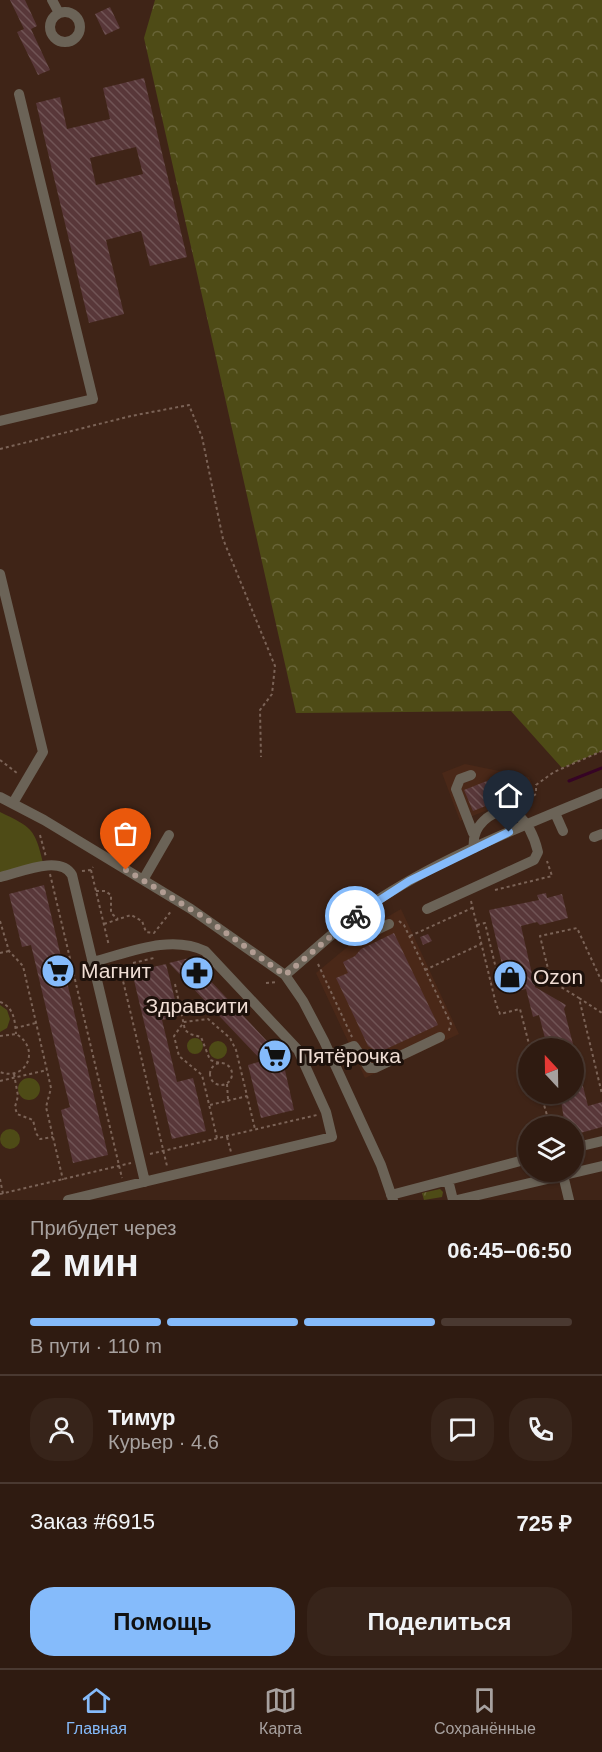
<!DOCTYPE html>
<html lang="ru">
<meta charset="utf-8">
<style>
body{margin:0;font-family:Arial,sans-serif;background:#37241a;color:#f1f3f6;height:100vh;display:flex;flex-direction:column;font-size:22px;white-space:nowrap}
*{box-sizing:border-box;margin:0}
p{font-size:20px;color:#a7a19f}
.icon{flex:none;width:33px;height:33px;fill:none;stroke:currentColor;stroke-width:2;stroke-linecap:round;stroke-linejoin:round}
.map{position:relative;height:1200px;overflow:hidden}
.drawer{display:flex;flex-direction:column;background:#2f1b11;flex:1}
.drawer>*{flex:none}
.needle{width:39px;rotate:338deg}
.controls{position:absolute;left:518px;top:1038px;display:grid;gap:12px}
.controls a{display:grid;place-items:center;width:66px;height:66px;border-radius:50%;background:#2f1b11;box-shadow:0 2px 4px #0004,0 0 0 2px #4a3931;font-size:30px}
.pin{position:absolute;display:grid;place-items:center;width:51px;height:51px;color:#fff;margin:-62px -26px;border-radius:50% 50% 50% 0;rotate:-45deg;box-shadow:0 0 6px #0007}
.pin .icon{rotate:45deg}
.courier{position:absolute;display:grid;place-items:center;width:60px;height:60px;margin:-30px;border:4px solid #85bbfb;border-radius:50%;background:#fff;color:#222;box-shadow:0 2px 8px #0007}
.summary em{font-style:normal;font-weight:800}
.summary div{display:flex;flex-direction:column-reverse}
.summary{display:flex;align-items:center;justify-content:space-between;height:102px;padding:0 30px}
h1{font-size:39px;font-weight:800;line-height:45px}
.bar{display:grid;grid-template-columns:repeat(4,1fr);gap:9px 6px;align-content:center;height:72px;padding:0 30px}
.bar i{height:8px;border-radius:4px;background:#4a3931}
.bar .active{background:#85bbfb}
.bar p{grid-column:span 4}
.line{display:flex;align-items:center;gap:15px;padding:0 30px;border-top:2px solid #4a3931}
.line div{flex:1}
.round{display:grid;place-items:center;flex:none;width:63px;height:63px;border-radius:24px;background:#37241a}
.cta{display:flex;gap:12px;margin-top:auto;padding:12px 30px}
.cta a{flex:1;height:69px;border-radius:24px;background:#85bbfb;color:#111;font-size:24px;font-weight:800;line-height:69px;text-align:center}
.cta a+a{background:#37241a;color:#f1f3f6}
.menu{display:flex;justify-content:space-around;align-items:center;height:84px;border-top:2px solid #4a3931;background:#2f1b11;font-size:16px;color:#a7a19f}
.menu a{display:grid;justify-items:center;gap:3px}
.menu .active{color:#85bbfb}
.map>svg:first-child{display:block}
.built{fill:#4a2818}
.grass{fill:url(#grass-tufts)}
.forest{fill:url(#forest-crowns)}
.park{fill:#4e4b16}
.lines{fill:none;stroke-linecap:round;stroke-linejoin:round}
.stream{stroke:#360425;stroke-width:3}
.building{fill:url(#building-back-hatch);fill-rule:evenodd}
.path{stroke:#7b6357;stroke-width:2;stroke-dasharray:3 3;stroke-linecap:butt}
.minor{stroke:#6b6357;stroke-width:10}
.done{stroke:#b19c92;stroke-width:6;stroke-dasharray:0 10.8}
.route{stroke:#85bbfb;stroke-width:8}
.labels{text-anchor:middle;stroke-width:6;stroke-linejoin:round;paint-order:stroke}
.poi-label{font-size:21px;fill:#efddd4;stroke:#1d110b;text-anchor:start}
</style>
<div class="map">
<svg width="602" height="1200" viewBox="0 0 602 1200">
<defs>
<pattern id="grass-tufts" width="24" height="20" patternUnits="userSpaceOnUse" patternTransform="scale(1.5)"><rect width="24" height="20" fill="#4e4b16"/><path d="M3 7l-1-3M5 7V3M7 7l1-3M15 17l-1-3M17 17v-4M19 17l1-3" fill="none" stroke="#686437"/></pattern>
<pattern id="forest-crowns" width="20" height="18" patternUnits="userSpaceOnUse" patternTransform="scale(1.5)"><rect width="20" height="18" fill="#4e4b16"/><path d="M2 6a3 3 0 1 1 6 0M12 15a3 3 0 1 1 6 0" fill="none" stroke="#686437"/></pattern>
<pattern id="building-back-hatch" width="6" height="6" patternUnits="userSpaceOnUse" patternTransform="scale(1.5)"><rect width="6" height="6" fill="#583739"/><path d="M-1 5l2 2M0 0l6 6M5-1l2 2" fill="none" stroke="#705455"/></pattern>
</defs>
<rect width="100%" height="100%" fill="#3f2417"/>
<!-- built -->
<path class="built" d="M 465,764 L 529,777 L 535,791 L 460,821 L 442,773 Z
M 401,909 L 459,1034 L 365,1078 L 316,973 L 375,924 Z"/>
<!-- grass -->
<path class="grass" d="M 440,1189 L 443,1192 L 442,1197 L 424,1200 L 422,1193 Z"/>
<!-- forest -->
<path class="forest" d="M 155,0 L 602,0 L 602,751 L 562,768 L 511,711 L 296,713 L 144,38 Z"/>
<!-- park -->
<path class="park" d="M 0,812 C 31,827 35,828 43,863 L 0,873 Z
M 0,1005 L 7,1010 L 10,1019 L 7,1028 L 0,1032 Z
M187 1046a8 8 0 1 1 16 0a8 8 0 1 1-16 0Z
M209 1050a9 9 0 1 1 18 0a9 9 0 1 1-18 0Z
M18 1089a11 11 0 1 1 22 0a11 11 0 1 1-22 0Z
M0 1139a10 10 0 1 1 20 0a10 10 0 1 1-20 0Z"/>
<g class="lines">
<!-- stream -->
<path class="stream" d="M 569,781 L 602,768"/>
</g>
<!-- building -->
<path class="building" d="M 10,0 L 25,0 L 37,26 L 31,29 L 50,70 L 38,75 L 17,32 L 24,29 Z
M 110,7 L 120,28 L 105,35 L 95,14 Z
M 144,78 L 187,257 L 150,266 L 141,231 L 106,240 L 124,314 L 89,323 L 36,103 L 60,97 L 67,129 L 110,119 L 103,88 ZM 136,147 L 143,174 L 96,185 L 90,158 Z
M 502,775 L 511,796 L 473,811 L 464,790 Z
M 44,885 L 108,1155 L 73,1163 L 61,1110 L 70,1107 L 60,1067 L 31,945 L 22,947 L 9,894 Z
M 546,893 L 547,898 L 562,894 L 568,918 L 540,925 L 537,922 L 521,926 L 535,987 L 566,1005 L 564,1009 L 574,1048 L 550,1048 L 547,1046 L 539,1015 L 533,1017 L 526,989 L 509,993 L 489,910 L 539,900 L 537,895 Z
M 394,933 L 438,1025 L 384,1050 L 376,1051 L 368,1046 L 336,978 L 348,973 L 343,962 L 355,956 L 361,949 Z
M 428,934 L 432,941 L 423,945 L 420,937 Z
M 189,958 L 282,1057 L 294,1110 L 261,1118 L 248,1065 L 262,1061 L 169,963 Z
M 166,964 L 179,1016 L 162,1020 L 177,1082 L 193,1078 L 206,1131 L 172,1139 L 132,972 Z
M 576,1059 L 588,1106 L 602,1102 L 602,1127 L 573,1135 L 573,1126 L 565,1126 L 560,1094 L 573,1094 L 573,1060 Z"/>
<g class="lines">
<!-- path -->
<path class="path" d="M 0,449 L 131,416 L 189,405 L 202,437 L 223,539 L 275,666 L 272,694 L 260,710 L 261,757
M 0,760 L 17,773
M 518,805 L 536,794 L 536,785 L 554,772 L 602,751
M 40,835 L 46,857
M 91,870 L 109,946
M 82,871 L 91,870 L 93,867
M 50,874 L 122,1178
M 495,890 L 552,876 L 547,861
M 96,891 L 105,891 L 111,895 L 111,913 L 118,919
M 471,901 L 496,1004 L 500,1014 L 520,1009 L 530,1048
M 0,921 L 9,951 L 23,966 L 51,1088 L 46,1107 L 63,1180
M 399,921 L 404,925 L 451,1024 L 448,1033
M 104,924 L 131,915 L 142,921 L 146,932 L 154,933 L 172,910
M 477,925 L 485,923 L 498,977 L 491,982
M 410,936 L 472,908
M 0,953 L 9,951
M 133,963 L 154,958
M 119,964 L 167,1166
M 318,964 L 352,1037
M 425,970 L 481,944
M 602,982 L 577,928 L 540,936 L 551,981 L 579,998 L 602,1094
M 266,983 L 278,982
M 175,984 L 185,1030 L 190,1034 L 201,1037 L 210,1060 L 220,1063
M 579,998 L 602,1013
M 0,1002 C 14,1007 15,1021 16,1034
M 15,1028 L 36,1023
M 0,1036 L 16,1034 C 41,1048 27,1082 0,1072
M210 1074a11 11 0 1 1 22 0a11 11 0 1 1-22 0Z
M 14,1074 L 18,1096 L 15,1107 L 17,1114 L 33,1120 L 36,1133 L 40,1139 L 53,1137
M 0,1081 L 47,1070
M 227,1084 L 228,1099
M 541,1094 L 550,1126
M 210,1105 L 247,1096
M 227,1137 L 231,1152
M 217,1138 L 202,1075 L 179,1056 L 174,1036 L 184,1022 L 208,1019 L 230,1038 L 236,1050 L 255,1129
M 150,1154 L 317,1115
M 0,1179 L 3,1194
M 0,1194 L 131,1163"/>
<!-- minor -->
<path class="minor" d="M 52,0 L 59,13
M50 27a15 15 0 1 1 30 0a15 15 0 1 1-30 0Z
M 0,421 L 93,399 L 19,94
M 0,574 L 43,752 L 13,803
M 471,775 L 460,779 L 456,789 L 473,833
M 0,797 L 44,820 L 191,909 L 285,975 L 303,1001 L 324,1041 L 381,1165 L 393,1200
M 555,813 L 563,831
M 594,837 L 602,834
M 0,877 C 19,873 60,854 72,875 L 145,1182
M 143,880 L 169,835
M 427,909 L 534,860 L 538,852 C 535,839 527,818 513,813 C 490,807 471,828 474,848
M 357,915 L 366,935 L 389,924
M 285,975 C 313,952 340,925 370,905 C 441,857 523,826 602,793
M 331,1055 L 354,1046 L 369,1068 L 375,1068 L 440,1037
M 573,1148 L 602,1141
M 563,1175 L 569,1200
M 448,1180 L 453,1200
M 391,1195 L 528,1159
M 68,1200 L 332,1137 L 326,1112 L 298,1050 L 205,951 C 170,934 128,953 92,962
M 457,1200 L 602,1166"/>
</g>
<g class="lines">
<!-- done -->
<path class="done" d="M 126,870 L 202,916 L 285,975 L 355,916"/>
<!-- route -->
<path class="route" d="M 355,916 L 409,881 L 509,832"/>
</g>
<!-- icons -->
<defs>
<g id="supermarket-disc" transform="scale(1.725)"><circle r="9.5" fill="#85bbfb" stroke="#1d110b"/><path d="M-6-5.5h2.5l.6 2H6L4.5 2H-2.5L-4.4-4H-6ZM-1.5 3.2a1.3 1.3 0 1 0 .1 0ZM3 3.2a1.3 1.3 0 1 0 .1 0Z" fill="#111"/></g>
<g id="pharmacy-disc" transform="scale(1.725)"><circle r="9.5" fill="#85bbfb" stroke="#1d110b"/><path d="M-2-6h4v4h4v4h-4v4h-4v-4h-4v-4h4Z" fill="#111"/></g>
<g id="shop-disc" transform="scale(1.725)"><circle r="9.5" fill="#85bbfb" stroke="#1d110b"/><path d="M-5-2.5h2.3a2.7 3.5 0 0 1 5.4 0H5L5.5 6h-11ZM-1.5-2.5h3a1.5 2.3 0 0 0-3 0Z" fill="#111"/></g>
</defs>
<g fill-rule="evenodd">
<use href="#supermarket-disc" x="58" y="971"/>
<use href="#pharmacy-disc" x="197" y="973"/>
<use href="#shop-disc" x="510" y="977"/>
<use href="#supermarket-disc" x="275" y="1056"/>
</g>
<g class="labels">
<!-- poi labels -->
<g class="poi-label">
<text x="81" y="978">Магнит</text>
<text x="533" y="984">Ozon</text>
<text x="197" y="1013" text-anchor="middle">Здравсити</text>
<text x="298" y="1063">Пятёрочка</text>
</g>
</g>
</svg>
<div class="controls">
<a><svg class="needle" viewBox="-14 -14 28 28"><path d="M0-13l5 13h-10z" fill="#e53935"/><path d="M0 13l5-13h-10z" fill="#a7a19f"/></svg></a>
<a><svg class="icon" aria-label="layers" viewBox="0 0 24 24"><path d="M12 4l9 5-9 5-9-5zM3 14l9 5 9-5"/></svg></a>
</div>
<div class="pin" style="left:126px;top:870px;background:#ea580c"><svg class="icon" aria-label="bag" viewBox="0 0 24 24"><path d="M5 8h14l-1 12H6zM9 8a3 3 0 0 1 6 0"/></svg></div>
<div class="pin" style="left:509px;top:832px;background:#1f2937"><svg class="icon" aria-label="home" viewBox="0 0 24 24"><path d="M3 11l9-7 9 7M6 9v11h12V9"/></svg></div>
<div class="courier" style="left:355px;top:916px"><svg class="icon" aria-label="bike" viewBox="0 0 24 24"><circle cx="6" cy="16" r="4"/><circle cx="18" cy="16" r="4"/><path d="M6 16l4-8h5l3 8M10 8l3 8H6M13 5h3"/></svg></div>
</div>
<section class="drawer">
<div class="summary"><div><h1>2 мин</h1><p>Прибудет через</p></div><em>06:45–06:50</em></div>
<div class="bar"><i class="active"></i><i class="active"></i><i class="active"></i><i></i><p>В пути · 110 m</p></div>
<div class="line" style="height:108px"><a class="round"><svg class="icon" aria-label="person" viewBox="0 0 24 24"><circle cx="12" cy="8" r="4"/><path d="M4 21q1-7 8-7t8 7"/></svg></a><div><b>Тимур</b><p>Курьер · 4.6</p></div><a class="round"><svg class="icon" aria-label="chat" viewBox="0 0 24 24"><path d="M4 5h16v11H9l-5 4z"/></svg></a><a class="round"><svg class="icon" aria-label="phone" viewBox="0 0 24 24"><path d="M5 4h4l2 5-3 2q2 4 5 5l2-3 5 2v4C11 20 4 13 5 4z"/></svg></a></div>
<div class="line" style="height:78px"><div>Заказ #6915</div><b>725 ₽</b></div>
<div class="cta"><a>Помощь</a><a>Поделиться</a></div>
</section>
<nav class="menu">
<a class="active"><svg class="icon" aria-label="home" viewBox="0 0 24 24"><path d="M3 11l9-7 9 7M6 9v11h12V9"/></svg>Главная</a>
<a><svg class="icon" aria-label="map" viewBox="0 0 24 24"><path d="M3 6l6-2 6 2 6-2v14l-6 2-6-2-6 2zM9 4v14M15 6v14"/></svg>Карта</a>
<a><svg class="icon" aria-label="saved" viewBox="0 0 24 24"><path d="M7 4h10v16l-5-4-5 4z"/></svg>Сохранённые</a>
</nav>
